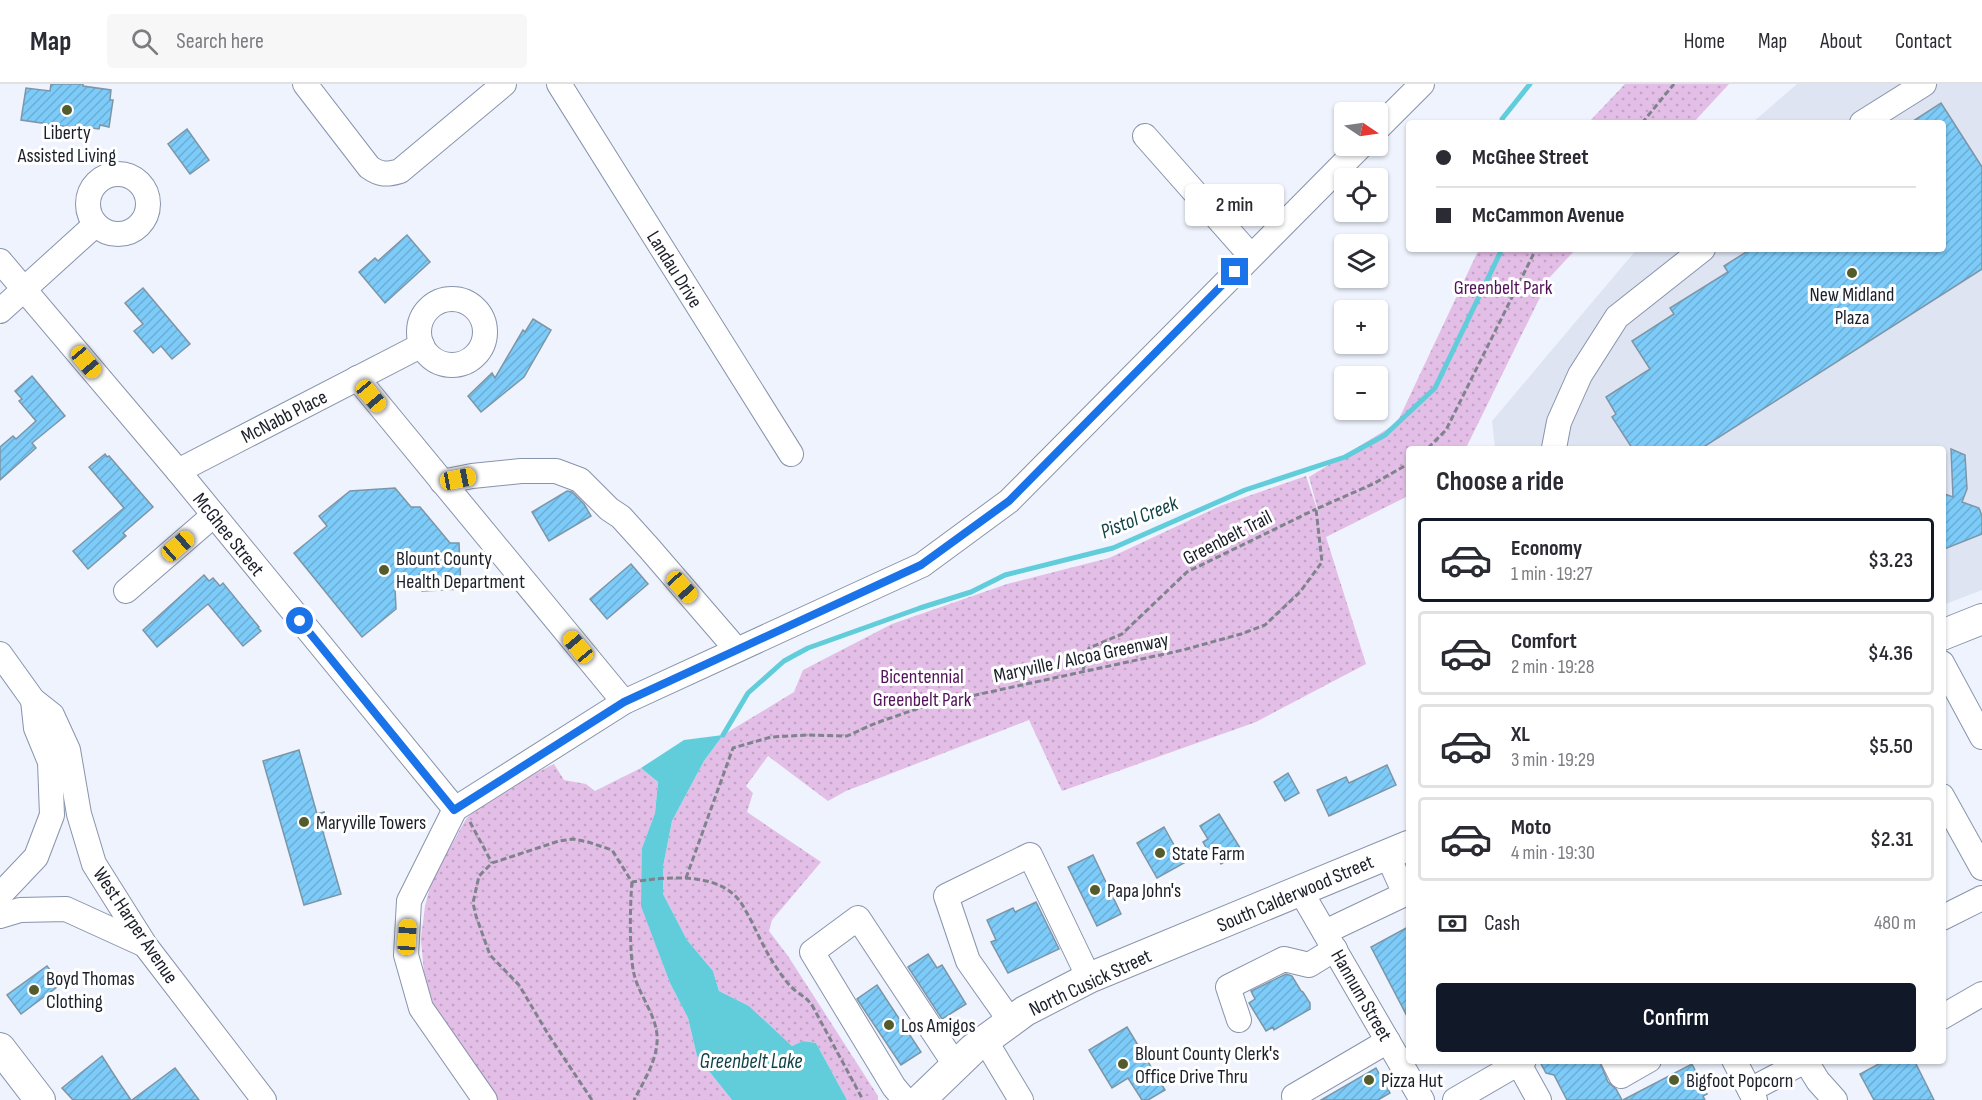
<!DOCTYPE html>
<meta charset="utf-8">
<style>
body{margin:0;font-family:"Sofia Sans Condensed",sans-serif;background:#f7f7f7;color:#2b2b33;height:100vh;display:flex;flex-direction:column;font-size:22px;white-space:nowrap}
*{box-sizing:border-box;margin:0}
p{font-size:20px;color:#7c7c81}
.icon{flex:none;width:33px;height:33px;fill:none;stroke:currentColor;stroke-width:2;stroke-linecap:round;stroke-linejoin:round}
.map{position:relative;flex:1;overflow:hidden}
.sheet{position:absolute;left:1406px;top:362px;width:540px;height:618px;display:flex;flex-direction:column;background:#fff;border-radius:6px;box-shadow:0 2px 4px #0004}
.sheet>*{flex:none}
.hud{position:absolute;left:1406px;top:36px;width:540px;height:132px;border-radius:6px;box-shadow:0 2px 4px #0004;display:grid;align-content:center;height:132px;padding:0 30px;background:#fff}
.needle{width:39px;rotate:103deg}
.fabs{position:absolute;left:1334px;top:18px;display:grid;gap:12px}
.fabs a{display:grid;place-items:center;width:54px;height:54px;border-radius:6px;background:#fff;box-shadow:0 2px 4px #0004;font-size:30px}
.end{position:absolute;width:27px;height:27px;margin:-14px;border:8px solid #1a73e8;background:#fff;box-shadow:0 0 0 3px #fff}
.from{border-radius:50%}
.bubble{position:absolute;height:42px;border-radius:6px;background:#fff;box-shadow:0 2px 4px #0004;font-size:20px;font-weight:600;line-height:42px;text-align:center}
.car{position:absolute;width:18px;height:36px;margin:-18px -9px;border-radius:8px;box-shadow:0 0 4px 2px #0007;background:linear-gradient(#f5c518 24%,#345 0 40%,#f5c518 0 76%,#345 0 86%,#f5c518 0)}
.hud b{display:flex;align-items:center;gap:21px;height:57px;font-size:22px}
.hud b+b{border-top:2px solid #e1e1e2}
.hud i{width:15px;height:15px;background:#2b2b33}
ul{padding:0;list-style:none}
li{display:flex;align-items:center;gap:18px;height:84px;margin:0 12px 9px;padding:0 18px;border:3px solid #e1e1e2;border-radius:6px}
li div{flex:1}
li b{display:block;font-size:22px}
li em{font-style:normal;font-weight:600}
li.current{border-color:#111827}
li>.icon{width:54px;height:54px;stroke-width:1.5}
h2{padding:0 30px;font-size:27px;line-height:72px}
.pay{display:flex;align-items:center;gap:15px;height:66px;padding:0 30px;font-size:22px}
.pay p{margin-inline-start:auto}
.button{display:flex;gap:12px;margin-top:auto;padding:12px 30px}
.button a{flex:1;height:69px;border-radius:6px;background:#111827;color:#fff;font-size:24px;font-weight:600;line-height:69px;text-align:center}
header{display:flex;align-items:center;gap:36px;box-sizing:border-box;height:84px;padding:0 30px;background:#fff;border-bottom:2px solid #e1e1e2}
header strong{font-size:28px}
nav{display:flex;gap:33px;margin-inline-start:auto;font-size:21px}
.search{width:420px;height:54px;background:#f7f7f7;display:flex;align-items:center;gap:15px;box-sizing:border-box;padding:0 21px;border-radius:6px;color:#7c7c81;font-size:22px}
.map>svg:first-child{display:block}
</style>
<header>
<strong>Map</strong>
<div class="search"><svg class="icon" aria-label="search" viewBox="0 0 24 24"><circle cx="10" cy="10" r="6"/><path d="M15 15l6 6"/></svg>Search here</div>
<nav><a>Home</a><a>Map</a><a>About</a><a>Contact</a></nav>
</header>
<div class="map">
<svg width="1982" height="1016" viewBox="0 0 1982 1016">
<defs>
<pattern id="park-dots" width="8" height="8" patternUnits="userSpaceOnUse" patternTransform="scale(1.5)"><rect width="8" height="8" fill="#e3bee6"/><path d="M2 2h.1M6 6h.1" fill="none" stroke="#c2a3c5" stroke-width="1.8" stroke-linecap="round"/></pattern>
<pattern id="building-hatch" width="6" height="6" patternUnits="userSpaceOnUse" patternTransform="scale(1.5)"><rect width="6" height="6" fill="#7dcbf8"/><path d="M-1 1l2-2M0 6l6-6M5 7l2-2" fill="none" stroke="#6baed5"/></pattern>
</defs>
<rect width="100%" height="100%" fill="#eef3fd"/>
<polygon fill="#dee4f2" points="1797,0 1982,0 1982,506 1943,521 1942,364 1495,364 1492,337 1637,165 1942,165 1942,39 1752,39"/>
<g fill="url(#park-dots)">
<polygon points="1625,0 1729,0 1693,39 1588,39"/>
<polygon points="1479,165 1576,165 1550,193 1466,364 1408,364 1408,412 1326,453 1366,580 1256,638 1062,707 1029,636 846,707 828,717 768,672 746,702 753,709 747,728 821,778 772,836 769,847 788,872 878,1012 878,1016 847,1016 816,959 803,957 792,962 749,922 719,907 713,887 687,856 663,810 663,783 672,737 704,677 723,651 794,608 803,586 892,540 1007,500 1109,474 1220,422 1306,392 1320,434 1309,393 1397,339"/>
<polygon points="554,680 564,696 586,700 595,707 641,684 658,698 655,729 642,764 660,872 670,899 688,934 697,972 732,1016 497,1016 435,926 424,889 421,855 425,822 432,796 466,735 488,713"/>
</g>
<polygon fill="#61cdda" points="723,651 704,677 672,737 663,783 663,810 687,856 713,887 719,907 749,922 792,962 803,957 816,959 847,1016 732,1016 697,972 688,934 670,899 641,822 642,764 655,729 658,698 641,684 684,656"/>
<g fill="none" stroke-linecap="round" stroke-linejoin="round">
<g stroke="#61cdda" stroke-width="5">
<polyline points="1503,39 1502,35 1530,0"/>
<polyline points="723,651 748,609 784,577 808,564 920,524 971,508 1005,491 1113,464 1245,406 1345,373 1385,351 1435,304 1502,165"/>
</g>
</g>
<g fill="url(#building-hatch)" stroke="#7c96a7" stroke-width="1.5">
<polygon points="51,0 83,0 83,2 111,6 110,16 113,16 109,43 100,41 99,45 77,42 76,44 21,36 26,4 50,7"/>
<polygon points="1941,19 1982,83 1982,185 1702,364 1632,364 1612,333 1616,330 1606,313 1650,285 1632,257 1674,230 1670,224 1728,188 1724,182 1751,165 1942,165 1942,39 1910,39"/>
<polygon points="187,45 209,76 190,90 168,60"/>
<polygon points="407,151 430,178 385,219 359,188 375,174 378,177"/>
<polygon points="143,204 190,260 172,275 161,262 153,269 134,247 143,240 125,219"/>
<polygon points="533,235 551,246 524,293 481,328 468,312 492,289 495,294 523,246 525,248"/>
<polygon points="32,292 65,332 32,359 36,364 0,396 0,363 13,352 16,355 36,337 19,317 22,315 15,307"/>
<polygon points="1951,365 1965,371 1967,405 1962,418 1979,424 1982,432 1982,450 1942,466 1942,409 1953,413"/>
<polygon points="105,370 107,373 109,372 153,423 123,449 126,452 88,485 73,467 124,424 89,383"/>
<polygon points="395,404 411,423 420,423 450,459 459,459 461,505 422,507 418,502 395,504 396,525 362,553 294,469 327,442 319,432 350,407"/>
<polygon points="567,407 572,408 584,420 591,432 549,457 532,428"/>
<polygon points="631,480 648,500 607,535 590,515"/>
<polygon points="204,491 209,497 213,494 220,502 223,499 259,543 258,544 261,547 243,562 208,520 157,563 143,546"/>
<polygon points="299,666 317,730 324,728 329,746 323,748 341,810 304,821 263,677"/>
<polygon points="1387,681 1396,701 1329,732 1317,706 1346,693 1349,699"/>
<polygon points="1288,689 1299,709 1285,717 1274,698"/>
<polygon points="1219,730 1242,767 1221,780 1215,769 1211,772 1203,758 1208,755 1200,742"/>
<polygon points="1164,743 1184,779 1157,794 1137,759"/>
<polygon points="1093,771 1121,830 1097,842 1068,783"/>
<polygon points="1036,818 1059,865 1008,889 991,858 996,856 987,836 1013,824 1015,828"/>
<polygon points="1408,843 1408,934 1371,863"/>
<polygon points="928,870 937,884 942,881 966,920 942,935 908,883"/>
<polygon points="47,882 61,900 21,930 7,911"/>
<polygon points="1286,890 1292,892 1301,907 1303,908 1310,919 1310,925 1274,946 1273,943 1266,947 1249,919 1255,915 1251,907"/>
<polygon points="877,901 921,968 901,981 857,915"/>
<polygon points="1127,943 1165,1006 1148,1016 1142,1016 1128,994 1112,1004 1089,966"/>
<polygon points="102,972 120,1000 131,1016 73,1016 62,1004"/>
<polygon points="1539,976 1599,976 1608,998 1616,1005 1622,1016 1567,1016 1554,991 1546,989"/>
<polygon points="1886,976 1914,976 1934,1016 1874,1016 1860,990"/>
<polygon points="1692,980 1707,1010 1703,1012 1705,1016 1623,1016"/>
<polygon points="175,984 199,1016 132,1016"/>
<polygon points="1376,984 1390,1009 1378,1016 1321,1016"/>
</g>
<g fill="none" stroke-linecap="round" stroke-linejoin="round">
<defs>
<g id="minor">
<path d="M 305,0 L 369,83 C 380,91 387,91 400,87 L 504,0"/>
<polyline points="559,0 791,370"/>
<polyline points="1862,39 1924,0"/>
<polyline points="1377,45 1422,0"/>
<polyline points="1145,52 1251,172"/>
<circle cx="118" cy="120" r="30"/>
<polyline points="0,177 178,387 455,725"/>
<circle cx="452" cy="248" r="33"/>
<polyline points="0,227 95,141"/>
<polyline points="357,294 624,618"/>
<polyline points="1554,364 1559,338 1580,291 1617,233 1703,165"/>
<polyline points="178,387 422,261"/>
<polyline points="442,398 472,392 521,387 556,387 580,396 609,425 621,433 649,464 737,566"/>
<polyline points="126,507 214,431"/>
<polyline points="0,570 33,616 52,631 68,666 79,730 94,780 145,861 264,1016"/>
<polyline points="1942,579 1982,653"/>
<polyline points="1942,712 1982,784"/>
<polyline points="1300,806 1422,1016"/>
<polyline points="0,811 36,773 52,731 50,678 36,644 33,616"/>
<polyline points="0,832 20,826 66,825 145,861"/>
<polyline points="1942,834 1982,814"/>
<polyline points="1325,848 1405,810 1387,770"/>
<polyline points="1942,933 1982,910"/>
<polyline points="1239,936 1228,903 1284,875 1309,881 1335,865"/>
<polyline points="1011,938 968,877 946,812 1030,771 1089,894"/>
<polyline points="985,956 1021,1016"/>
<polyline points="1613,976 1621,992 1649,976"/>
<polyline points="1734,976 1755,1016"/>
<polyline points="1805,976 1818,997 1835,1016"/>
<polyline points="1519,980 1539,1016"/>
<polyline points="1750,1006 1807,976"/>
<polyline points="485,1016 421,924 406,871 409,817 455,725 624,618 922,481 1009,417 1361,62"/>
<polyline points="905,1016 894,1003 812,868 858,834 956,982"/>
<polyline points="1297,1016 1294,1012 1388,957"/>
<polyline points="1455,1016 1524,976"/>
</g>
<g id="major">
<polyline points="1942,551 1982,535"/>
<polyline points="0,964 40,1016"/>
<polyline points="920,1016 973,965 1025,927 1089,894 1408,762"/>
</g>
</defs>
<use href="#minor" stroke="#8893ac" stroke-width="26"/>
<use href="#major" stroke="#8893ac" stroke-width="32"/>
<g stroke="#7e838d" stroke-width="3" stroke-dasharray="6 3" stroke-linecap="butt">
<polyline points="1642,39 1674,0"/>
<polyline points="1428,364 1446,346 1536,165"/>
<polyline points="1083,586 1089,564 1122,550 1187,488 1316,425"/>
<polyline points="470,738 492,779"/>
<polyline points="686,794 733,664 771,653 807,651 847,652 876,639 925,622 1183,566 1241,550 1265,541 1300,508 1322,478 1316,425 1373,400 1408,380"/>
<path d="M 632,798 C 630,820 629,869 634,890 C 639,911 655,929 657,951 C 659,973 644,997 634,1016"/>
<path d="M 592,1016 L 548,950 L 519,901 L 490,871 L 476,832 L 473,819 L 479,792 L 492,779 L 559,757 L 573,755 L 588,758 L 612,766 L 632,798 C 666,793 722,786 743,822 C 755,842 763,864 776,883 C 782,892 789,902 797,908 C 805,914 807,914 813,923 L 863,1016"/>
</g>
<use href="#minor" stroke="#fff" stroke-width="24"/>
<use href="#major" stroke="#fff" stroke-width="30"/>
</g>
<g fill="none" stroke-linecap="round" stroke-linejoin="round">
<polyline stroke="#1a73e8" stroke-width="8" points="300,537 454,726 624,618 921,481 1009,417 1235,188"/>
</g>
<g fill="#545c2b" stroke="#fff" stroke-width="2">
<circle cx="67" cy="26" r="6"/>
<circle cx="1852" cy="189" r="6"/>
<circle cx="384" cy="486" r="6"/>
<circle cx="304" cy="738" r="6"/>
<circle cx="1160" cy="769" r="6"/>
<circle cx="1095" cy="806" r="6"/>
<circle cx="34" cy="906" r="6"/>
<circle cx="889" cy="941" r="6"/>
<circle cx="1123" cy="980" r="6"/>
<circle cx="1369" cy="996" r="6"/>
<circle cx="1674" cy="996" r="6"/>
</g>
<g text-anchor="middle" stroke-width="6" stroke-linejoin="round" paint-order="stroke">
<g font-size="20" fill="#1a1e28" stroke="#fff" text-anchor="start">
<text x="67" y="55" text-anchor="middle">Liberty<tspan x="67" dy="23">Assisted Living</tspan></text>
<text x="1852" y="217" text-anchor="middle">New Midland<tspan x="1852" dy="23">Plaza</tspan></text>
<text x="396" y="481">Blount County<tspan x="396" dy="23">Health Department</tspan></text>
<text x="316" y="745">Maryville Towers</text>
<text x="1172" y="776">State Farm</text>
<text x="1107" y="813">Papa John's</text>
<text x="46" y="901">Boyd Thomas<tspan x="46" dy="23">Clothing</tspan></text>
<text x="901" y="948">Los Amigos</text>
<text x="1135" y="976">Blount County Clerk's<tspan x="1135" dy="23">Office Drive Thru</tspan></text>
<text x="1381" y="1003">Pizza Hut</text>
<text x="1686" y="1003">Bigfoot Popcorn</text>
</g>
<g font-size="20" fill="#1a1e28" stroke="#fff">
<text transform="translate(675 185) rotate(58)" y="7">Landau Drive</text>
<text transform="translate(284 332) rotate(-27)" y="7">McNabb Place</text>
<text transform="translate(229 450) rotate(51)" y="7">McGhee Street</text>
<text transform="translate(1227 453) rotate(-27)" y="7">Greenbelt Trail</text>
<text transform="translate(1081 573) rotate(-12)" y="7">Maryville / Alcoa Greenway</text>
<text transform="translate(1295 809) rotate(-23)" y="7">South Calderwood Street</text>
<text transform="translate(136 841) rotate(56)" y="7">West Harper Avenue</text>
<text transform="translate(1090 898) rotate(-25)" y="7">North Cusick Street</text>
<text transform="translate(1362 911) rotate(60)" y="7">Hannum Street</text>
</g>
<g font-size="20" fill="#521259" stroke="#fff">
<text x="1503" y="210">Greenbelt Park</text>
<text x="922" y="599">Bicentennial<tspan x="922" dy="23">Greenbelt Park</tspan></text>
</g>
<g font-size="21" font-style="italic" fill="#114349" stroke="#fff">
<text transform="translate(1139 433) rotate(-22)" y="7">Pistol Creek</text>
<text x="751" y="984">Greenbelt Lake</text>
</g>
</g>
</svg>
<div class="fabs">
<a><svg class="needle" viewBox="-14 -14 28 28"><path d="M0-13l5 13h-10z" fill="#e53935"/><path d="M0 13l5-13h-10z" fill="#7c7c81"/></svg></a>
<a><svg class="icon" aria-label="locate" viewBox="0 0 24 24"><circle cx="12" cy="12" r="6"/><path d="M12 2v4M12 18v4M2 12h4M18 12h4"/></svg></a>
<a><svg class="icon" aria-label="layers" viewBox="0 0 24 24"><path d="M12 4l9 5-9 5-9-5zM3 14l9 5 9-5"/></svg></a>
<a>+</a>
<a>−</a>
</div>
<i class="end from" style="left:300px;top:537px"></i>
<i class="end" style="left:1235px;top:188px"></i>
<div class="bubble" style="left:1185px;top:100px;width:99px">2 min</div>
<i class="car" style="left:86px;top:278px;rotate:140deg"></i>
<i class="car" style="left:371px;top:312px;rotate:140deg"></i>
<i class="car" style="left:458px;top:395px;rotate:79deg"></i>
<i class="car" style="left:178px;top:462px;rotate:49deg"></i>
<i class="car" style="left:682px;top:503px;rotate:138deg"></i>
<i class="car" style="left:578px;top:563px;rotate:320deg"></i>
<i class="car" style="left:407px;top:853px;rotate:4deg"></i>
<div class="hud">
<b><i class="from"></i>McGhee Street</b>
<b><i></i>McCammon Avenue</b>
</div>
<section class="sheet">
<h2>Choose a ride</h2>
<ul>
<li class="current"><svg class="icon" aria-label="car" viewBox="0 0 24 24"><path d="M5 17H2v-5l4-1 3-4h7l3 4 3 1v5h-3M9 17h6M6 11h13"/><circle cx="7" cy="17" r="2"/><circle cx="17" cy="17" r="2"/></svg><div><b>Economy</b><p>1 min · 19:27</p></div><em>$3.23</em></li>
<li><svg class="icon" aria-label="car" viewBox="0 0 24 24"><path d="M5 17H2v-5l4-1 3-4h7l3 4 3 1v5h-3M9 17h6M6 11h13"/><circle cx="7" cy="17" r="2"/><circle cx="17" cy="17" r="2"/></svg><div><b>Comfort</b><p>2 min · 19:28</p></div><em>$4.36</em></li>
<li><svg class="icon" aria-label="car" viewBox="0 0 24 24"><path d="M5 17H2v-5l4-1 3-4h7l3 4 3 1v5h-3M9 17h6M6 11h13"/><circle cx="7" cy="17" r="2"/><circle cx="17" cy="17" r="2"/></svg><div><b>XL</b><p>3 min · 19:29</p></div><em>$5.50</em></li>
<li><svg class="icon" aria-label="car" viewBox="0 0 24 24"><path d="M5 17H2v-5l4-1 3-4h7l3 4 3 1v5h-3M9 17h6M6 11h13"/><circle cx="7" cy="17" r="2"/><circle cx="17" cy="17" r="2"/></svg><div><b>Moto</b><p>4 min · 19:30</p></div><em>$2.31</em></li>
</ul>
<div class="pay"><svg class="icon" aria-label="cash" viewBox="0 0 24 24"><path d="M3 7h18v10H3z"/><circle cx="12" cy="12" r="2"/></svg>Cash<p>480 m</p></div>
<div class="button"><a>Confirm</a></div>
</section>
</div>
